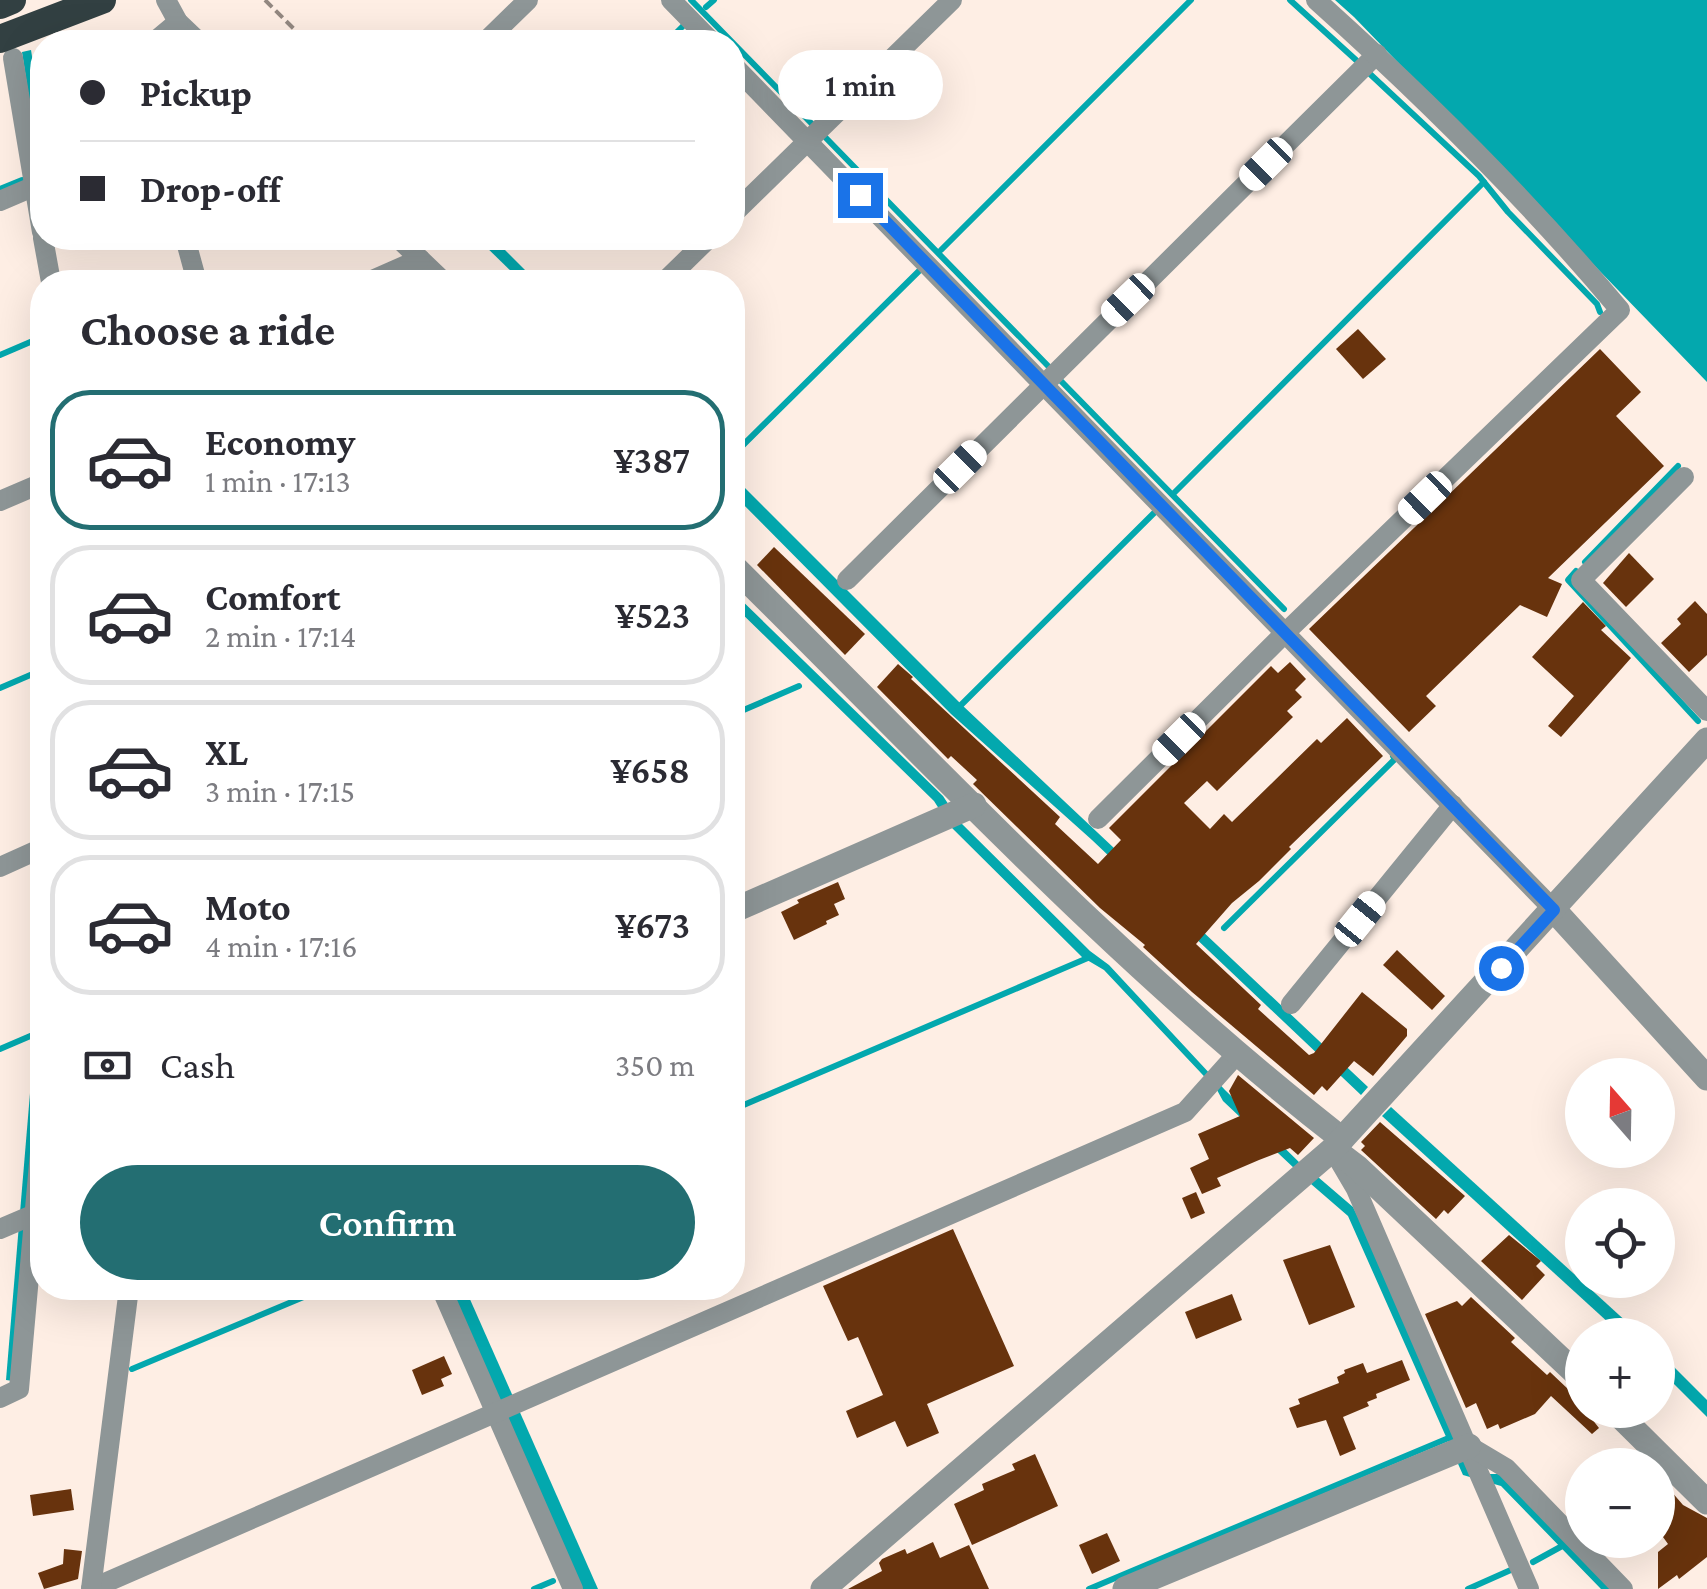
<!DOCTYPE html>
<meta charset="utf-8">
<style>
body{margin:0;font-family:"Crimson Pro",serif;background:#f2f2f3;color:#2b2b33;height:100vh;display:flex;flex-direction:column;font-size:38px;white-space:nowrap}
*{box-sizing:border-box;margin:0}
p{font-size:32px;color:#7c7c81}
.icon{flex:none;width:55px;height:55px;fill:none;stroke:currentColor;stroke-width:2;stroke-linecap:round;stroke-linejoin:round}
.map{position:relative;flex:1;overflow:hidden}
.sheet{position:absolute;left:30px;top:270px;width:715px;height:1030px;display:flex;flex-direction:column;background:#fff;border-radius:40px;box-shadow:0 10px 40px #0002}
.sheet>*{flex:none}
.hud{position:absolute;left:30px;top:30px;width:715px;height:220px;border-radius:40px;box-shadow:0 10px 40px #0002;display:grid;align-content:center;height:220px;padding:0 50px;background:#fff}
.needle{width:65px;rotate:340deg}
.tools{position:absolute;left:1565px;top:1058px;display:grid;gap:20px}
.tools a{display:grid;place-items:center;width:110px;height:110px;border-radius:50%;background:#fff;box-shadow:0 10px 40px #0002;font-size:50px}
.end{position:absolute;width:45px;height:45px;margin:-22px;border:12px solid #1a73e8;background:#fff;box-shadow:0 0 0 5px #fff}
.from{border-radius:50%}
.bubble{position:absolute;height:70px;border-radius:35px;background:#fff;box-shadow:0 10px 40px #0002;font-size:32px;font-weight:600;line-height:70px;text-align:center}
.car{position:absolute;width:30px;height:60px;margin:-30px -15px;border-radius:12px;box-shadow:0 0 8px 2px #0007;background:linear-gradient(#fff 24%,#345 0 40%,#fff 0 76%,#345 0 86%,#fff 0)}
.hud b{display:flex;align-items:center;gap:35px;height:95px;font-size:38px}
.hud b+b{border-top:2px solid #e1e1e2}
.hud i{width:25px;height:25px;background:#2b2b33}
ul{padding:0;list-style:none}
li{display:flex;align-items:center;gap:30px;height:140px;margin:0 20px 15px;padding:0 30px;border:5px solid #e1e1e2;border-radius:40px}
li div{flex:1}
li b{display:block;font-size:38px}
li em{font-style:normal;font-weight:600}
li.current{border-color:#236e72}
li>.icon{width:90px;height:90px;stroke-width:1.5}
h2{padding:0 50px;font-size:45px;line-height:120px}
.pay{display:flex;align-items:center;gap:25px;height:110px;padding:0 50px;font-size:38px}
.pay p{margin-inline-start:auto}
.action{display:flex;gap:20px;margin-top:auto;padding:20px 50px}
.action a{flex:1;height:115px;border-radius:60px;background:#236e72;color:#fff;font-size:40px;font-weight:600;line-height:115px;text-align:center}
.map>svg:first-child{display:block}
</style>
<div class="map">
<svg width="1707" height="1589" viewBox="0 0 1707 1589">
<rect width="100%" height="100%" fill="#feeee4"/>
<g fill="#03a8ae">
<polygon points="1335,0 1707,0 1707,382 1354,17"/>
<polygon points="31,50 42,119 42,184 22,52"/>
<polygon points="477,238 493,238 537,282 522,282"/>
<polygon points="732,475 962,705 1368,1087 1361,1095 1092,840 951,714 733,494"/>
<polygon points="732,591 943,796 960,822 1090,951 1109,965 1225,1090 1302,1165 1295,1169 1223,1101 1217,1090 1104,970 1082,957 950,826 934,801 733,605"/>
<polygon points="42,950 42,1056 13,1381 6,1380"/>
<polygon points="1391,1107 1641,1335 1622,1335 1382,1116"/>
<polygon points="1318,1177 1353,1207 1489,1474 1499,1474 1614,1589 1601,1589 1501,1486 1463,1475 1348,1216 1311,1184"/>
<polygon points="451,1288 465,1288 598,1589 582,1589"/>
<polygon points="1658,1351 1707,1400 1707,1417 1658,1368"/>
</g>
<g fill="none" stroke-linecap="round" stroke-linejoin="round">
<g stroke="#03a8ae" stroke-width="6">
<polyline points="691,0 813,125"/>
<polyline points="1290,0 1356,60"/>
<polyline points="706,7 714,0"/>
<polyline points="667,42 683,26"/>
<polyline points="1370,74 1479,176 1508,212 1597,304 1600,312"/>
<polyline points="826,138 1051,369"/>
<polyline points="0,189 22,180"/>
<polyline points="941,250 1191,0"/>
<polyline points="0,355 42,337"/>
<polyline points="1060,380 1284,609"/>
<polyline points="732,456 920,270"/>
<polyline points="1174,493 1484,182"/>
<polyline points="1585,562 1678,466"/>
<polyline points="1576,571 1568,580 1698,721"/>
<polyline points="0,688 42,670"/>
<polyline points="958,708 1156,511"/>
<polyline points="732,715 799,686"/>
<polyline points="1224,928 1395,759 1393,756"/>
<polyline points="0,1049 35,1034"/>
<polyline points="732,1110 1090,957"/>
<polyline points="132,1369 325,1288"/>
<polyline points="1533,1562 1564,1545"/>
<polyline points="534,1589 553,1581"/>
<polyline points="1089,1589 1451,1437"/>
<polyline points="1468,1589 1513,1569"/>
</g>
</g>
<g fill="#68330d">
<polygon points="1358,329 1386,359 1363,379 1336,349"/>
<polygon points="1600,349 1641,392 1616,416 1664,466 1548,578 1562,584 1547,617 1520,605 1426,696 1436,706 1409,732 1309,629"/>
<polygon points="774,547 865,634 845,655 757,565"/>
<polygon points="1629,553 1654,579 1626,607 1603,583"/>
<polygon points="1695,601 1707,614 1707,655 1689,672 1661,643 1681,624 1677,619"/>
<polygon points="1583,602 1606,626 1601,630 1631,658 1561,737 1548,726 1574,696 1532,657"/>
<polygon points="1290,662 1306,679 1295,690 1302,697 1287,711 1293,717 1217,791 1207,781 1184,803 1210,829 1224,814 1232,822 1317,739 1321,743 1347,718 1383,756 1289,847 1291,849 1259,881 1232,903 1196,944 1261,1005 1258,1009 1309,1055 1314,1053 1362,992 1407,1029 1407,1036 1373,1076 1354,1061 1327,1091 1322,1086 1314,1095 1192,992 1143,947 1145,945 1100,908 973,784 977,780 951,756 948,759 877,687 898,664 913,677 911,679 1060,817 1055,824 1098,864 1121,840 1109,828 1271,666 1278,673"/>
<polygon points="838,882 845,899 834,904 839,915 826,921 827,924 794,940 781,912 799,903 797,900"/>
<polygon points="1397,950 1445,996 1432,1010 1383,965"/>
<polygon points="1238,1075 1314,1138 1298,1155 1290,1148 1259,1160 1217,1178 1221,1186 1202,1194 1190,1168 1209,1159 1198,1134 1240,1116 1229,1091"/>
<polygon points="1380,1122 1465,1196 1448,1214 1444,1210 1436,1219 1361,1150 1365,1146 1361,1142"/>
<polygon points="1196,1192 1205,1213 1191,1219 1182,1198"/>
<polygon points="953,1229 1014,1366 927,1404 939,1433 907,1447 895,1421 857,1438 846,1411 883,1395 858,1337 848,1341 823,1286"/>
<polygon points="1509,1235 1541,1261 1536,1266 1545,1275 1522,1300 1481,1261"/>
<polygon points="1330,1245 1355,1307 1309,1325 1283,1260"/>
<polygon points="1232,1294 1242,1320 1196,1339 1185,1312"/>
<polygon points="1471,1297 1515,1338 1511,1342 1547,1375 1550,1372 1569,1390 1599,1428 1592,1434 1551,1396 1535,1414 1500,1429 1498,1424 1487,1429 1476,1403 1466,1408 1425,1314 1457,1301 1462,1306"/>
<polygon points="444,1356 452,1374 441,1379 444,1386 422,1395 412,1370"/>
<polygon points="1402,1360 1410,1380 1376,1394 1377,1398 1367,1402 1369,1406 1343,1417 1356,1449 1340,1456 1326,1420 1297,1428 1289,1408 1300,1404 1298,1399 1339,1383 1337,1377 1345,1373 1344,1370 1363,1363 1367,1373"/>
<polygon points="1035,1454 1058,1506 972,1545 954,1504 984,1490 982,1484 1015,1470 1012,1464"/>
<polygon points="1658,1476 1683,1505 1707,1518 1707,1557 1679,1579 1677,1575 1658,1589 1658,1552 1668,1544 1658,1530"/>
<polygon points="71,1489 74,1510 33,1516 30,1495"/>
<polygon points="1107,1533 1120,1561 1092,1574 1079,1545"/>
<polygon points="933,1542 940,1558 969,1545 989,1589 848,1589 882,1571 879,1563 882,1559 905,1549 907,1554"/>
<polygon points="64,1549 82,1551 78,1579 44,1589 38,1573 63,1564"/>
</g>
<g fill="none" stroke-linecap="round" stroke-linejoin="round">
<polyline stroke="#938881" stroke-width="4" stroke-dasharray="10 5" stroke-linecap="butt" points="265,0 307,42"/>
<g stroke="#8e9697" stroke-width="20">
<polyline points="166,0 178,22 199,42"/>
<polyline points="671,0 712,42"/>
<polyline points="154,42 178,22"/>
<polyline points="485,42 528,0"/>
<polyline points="13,58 42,232"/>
<polyline points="732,64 1554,910"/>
<polyline points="0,201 42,183"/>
<polyline points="732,215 952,0"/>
<polyline points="43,238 51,282"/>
<polyline points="185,238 197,282"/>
<polyline points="398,238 444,282"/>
<polyline points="368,282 420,259"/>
<polyline points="664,282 709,238"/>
<polyline points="1684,477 1581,580 1707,711"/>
<polyline points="0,501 42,483"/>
<polyline points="847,580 1377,54"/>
<path d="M 1098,819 L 1286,632 L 1620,310 C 1528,200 1423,96 1316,0"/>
<polyline points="0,867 42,848"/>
<polyline points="1291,1004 1453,805"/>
<polyline points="1336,1155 1356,1189 1529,1589"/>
<polyline points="0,1229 42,1211"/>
<polyline points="441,1288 573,1589"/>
<polyline points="0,1398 19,1389 42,1130"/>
<polyline points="1469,1446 1506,1468 1623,1589"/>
<polyline points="91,1589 1185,1112 1237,1054"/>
<polyline points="91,1589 129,1288"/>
</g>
<g stroke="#8e9697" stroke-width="25">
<path d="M 732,565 C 930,761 1121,967 1342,1139"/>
<polyline points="1554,910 1707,1078"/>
<polyline points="732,911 974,805"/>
<polyline points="1333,1149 1358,1168 1582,1379"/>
<polyline points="1614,1410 1707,1502"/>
<polyline points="823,1589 1333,1149 1707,740"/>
<polyline points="1125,1589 1469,1446"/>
</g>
<g stroke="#324042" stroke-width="28">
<polyline points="0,5 12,0"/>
<polyline points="0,39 102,0"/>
</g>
</g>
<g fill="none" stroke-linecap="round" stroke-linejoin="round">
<polyline stroke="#1a73e8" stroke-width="12" points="860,195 1554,910 1501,968"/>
</g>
</svg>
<div class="tools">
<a><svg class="needle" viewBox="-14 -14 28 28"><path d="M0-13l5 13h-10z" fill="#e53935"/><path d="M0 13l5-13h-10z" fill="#7c7c81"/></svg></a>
<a><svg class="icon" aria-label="locate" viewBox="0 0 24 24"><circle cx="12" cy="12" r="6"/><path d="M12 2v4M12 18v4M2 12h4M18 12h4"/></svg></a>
<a>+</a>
<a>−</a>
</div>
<i class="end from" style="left:1501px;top:968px"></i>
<i class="end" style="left:860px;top:195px"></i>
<div class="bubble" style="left:778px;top:50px;width:165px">1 min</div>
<i class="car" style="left:1266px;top:164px;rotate:225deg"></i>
<i class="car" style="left:1128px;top:300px;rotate:226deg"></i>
<i class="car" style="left:960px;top:467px;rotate:45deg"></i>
<i class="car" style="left:1425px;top:498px;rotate:226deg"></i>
<i class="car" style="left:1179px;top:739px;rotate:225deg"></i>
<i class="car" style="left:1360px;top:919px;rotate:39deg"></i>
<div class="hud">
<b><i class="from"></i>Pickup</b>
<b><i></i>Drop-off</b>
</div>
<section class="sheet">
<h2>Choose a ride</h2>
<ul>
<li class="current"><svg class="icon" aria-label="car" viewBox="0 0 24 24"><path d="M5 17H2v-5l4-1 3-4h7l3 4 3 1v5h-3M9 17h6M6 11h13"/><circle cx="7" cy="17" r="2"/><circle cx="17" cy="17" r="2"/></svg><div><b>Economy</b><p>1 min · 17:13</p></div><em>¥387</em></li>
<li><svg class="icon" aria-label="car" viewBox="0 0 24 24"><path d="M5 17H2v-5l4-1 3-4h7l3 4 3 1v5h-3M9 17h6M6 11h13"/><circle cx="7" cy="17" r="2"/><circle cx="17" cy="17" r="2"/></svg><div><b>Comfort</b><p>2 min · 17:14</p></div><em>¥523</em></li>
<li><svg class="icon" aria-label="car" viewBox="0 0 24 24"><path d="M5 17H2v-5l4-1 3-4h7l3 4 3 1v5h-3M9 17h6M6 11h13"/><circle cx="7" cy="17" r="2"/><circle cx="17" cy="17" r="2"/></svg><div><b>XL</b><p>3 min · 17:15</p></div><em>¥658</em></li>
<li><svg class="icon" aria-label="car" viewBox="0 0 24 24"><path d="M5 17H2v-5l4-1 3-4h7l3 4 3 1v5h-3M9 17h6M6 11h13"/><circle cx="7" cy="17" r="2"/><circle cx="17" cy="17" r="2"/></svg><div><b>Moto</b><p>4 min · 17:16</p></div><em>¥673</em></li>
</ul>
<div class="pay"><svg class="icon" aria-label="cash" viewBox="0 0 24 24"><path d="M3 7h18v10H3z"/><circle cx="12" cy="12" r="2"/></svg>Cash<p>350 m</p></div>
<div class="action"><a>Confirm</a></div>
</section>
</div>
